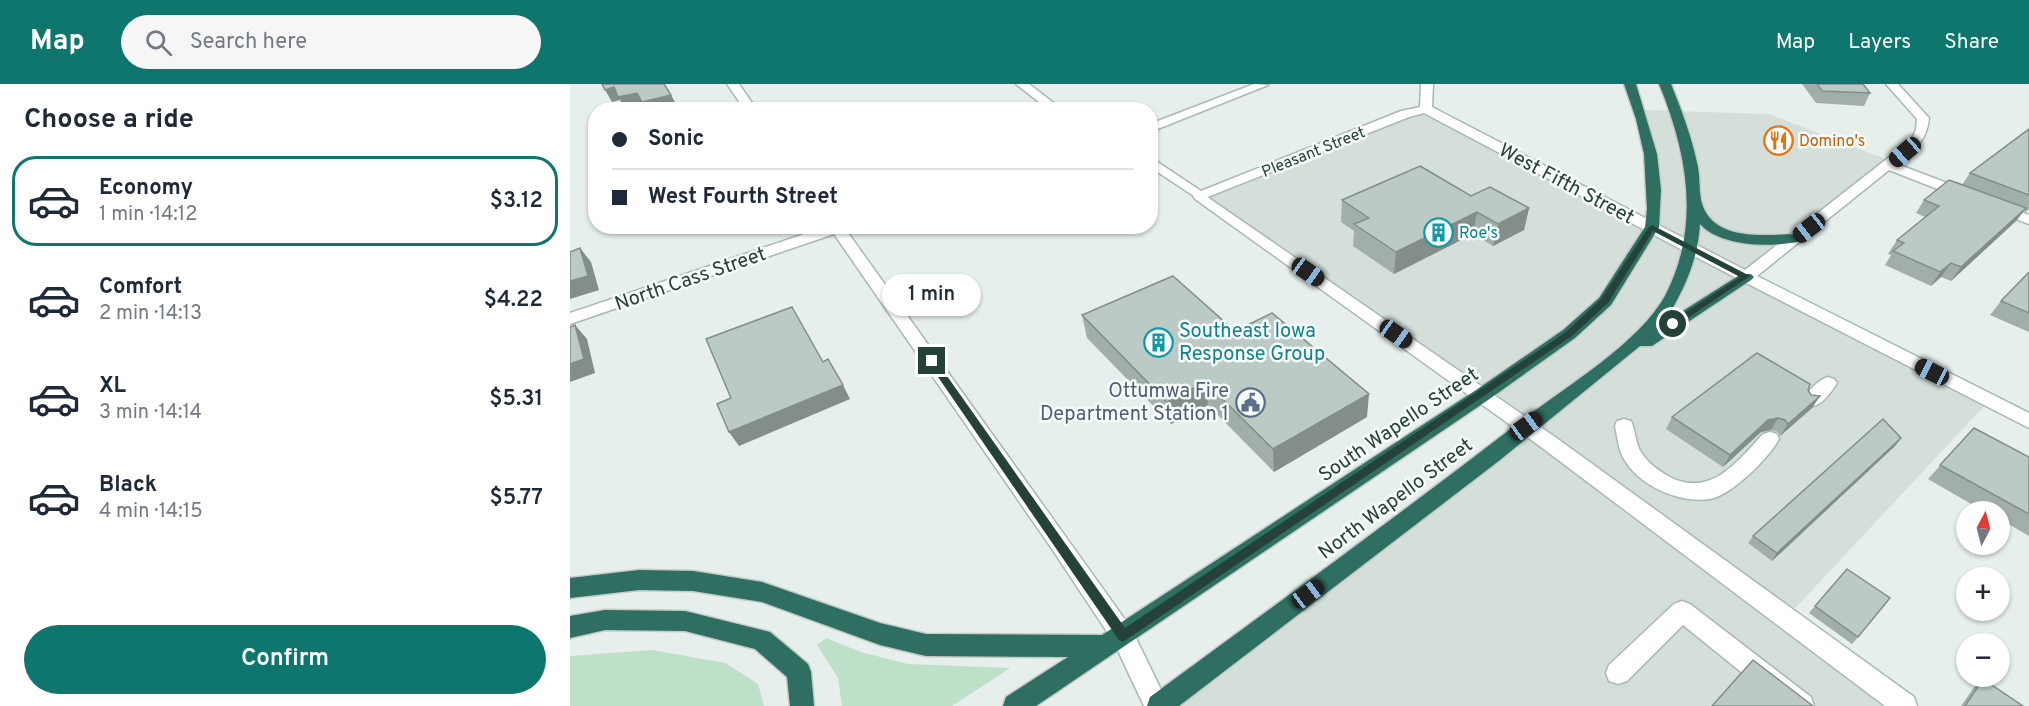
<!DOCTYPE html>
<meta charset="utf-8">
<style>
body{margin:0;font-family:Overpass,sans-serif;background:#f6f6f7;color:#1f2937;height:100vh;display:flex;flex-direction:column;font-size:22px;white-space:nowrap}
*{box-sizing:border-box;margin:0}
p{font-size:20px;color:#747a83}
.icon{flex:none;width:33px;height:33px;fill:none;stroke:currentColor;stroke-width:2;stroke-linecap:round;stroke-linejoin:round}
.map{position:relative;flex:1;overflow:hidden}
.sheet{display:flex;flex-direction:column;background:#fff;width:570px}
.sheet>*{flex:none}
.hud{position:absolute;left:18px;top:18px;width:570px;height:132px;border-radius:24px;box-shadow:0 2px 4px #0004;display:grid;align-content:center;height:132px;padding:0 24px;background:#fff}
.needle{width:39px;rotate:7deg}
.tools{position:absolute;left:1386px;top:417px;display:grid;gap:12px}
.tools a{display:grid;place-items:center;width:54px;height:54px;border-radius:50%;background:#fff;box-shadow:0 2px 4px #0004;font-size:30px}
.end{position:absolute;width:27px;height:27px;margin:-14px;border:8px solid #24423a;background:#fff;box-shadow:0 0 0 3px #fff}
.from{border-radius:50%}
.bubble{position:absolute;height:42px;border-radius:21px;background:#fff;box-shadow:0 2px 4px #0004;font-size:20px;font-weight:600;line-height:42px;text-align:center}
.car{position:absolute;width:18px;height:36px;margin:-18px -9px;border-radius:8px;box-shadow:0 0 4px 2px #0007;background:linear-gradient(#222 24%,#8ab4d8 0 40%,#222 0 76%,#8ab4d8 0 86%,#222 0)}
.hud b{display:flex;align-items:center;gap:21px;height:57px;font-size:22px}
.hud b+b{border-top:2px solid #e0e1e3}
.hud i{width:15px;height:15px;background:#1f2937}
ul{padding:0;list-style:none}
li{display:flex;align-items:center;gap:18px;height:90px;margin:0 12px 9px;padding:0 12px;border:3px solid transparent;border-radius:24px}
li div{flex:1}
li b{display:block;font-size:22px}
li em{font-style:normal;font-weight:600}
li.current{border-color:#0f766e}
li>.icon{width:54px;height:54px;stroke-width:1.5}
h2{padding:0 24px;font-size:27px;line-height:72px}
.cta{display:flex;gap:12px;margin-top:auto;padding:12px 24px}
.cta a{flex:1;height:69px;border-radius:36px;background:#0f766e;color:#fff;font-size:24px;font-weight:600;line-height:69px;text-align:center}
header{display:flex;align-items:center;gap:36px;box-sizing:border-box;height:84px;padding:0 30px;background:#0f766e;color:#fff}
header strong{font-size:28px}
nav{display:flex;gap:33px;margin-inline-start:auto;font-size:21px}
.search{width:420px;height:54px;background:#f6f6f7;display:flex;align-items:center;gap:15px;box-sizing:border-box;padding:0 21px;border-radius:33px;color:#747a83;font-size:22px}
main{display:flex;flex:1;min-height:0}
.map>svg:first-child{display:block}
</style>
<header>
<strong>Map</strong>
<div class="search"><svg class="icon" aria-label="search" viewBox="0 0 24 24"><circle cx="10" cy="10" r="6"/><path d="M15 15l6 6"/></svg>Search here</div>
<nav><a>Map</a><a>Layers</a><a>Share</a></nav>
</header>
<main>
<section class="sheet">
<h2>Choose a ride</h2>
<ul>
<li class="current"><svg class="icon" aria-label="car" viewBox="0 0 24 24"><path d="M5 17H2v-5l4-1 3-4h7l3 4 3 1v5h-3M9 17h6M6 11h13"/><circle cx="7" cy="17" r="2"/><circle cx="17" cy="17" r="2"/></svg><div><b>Economy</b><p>1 min · 14:12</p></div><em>$3.12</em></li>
<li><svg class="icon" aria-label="car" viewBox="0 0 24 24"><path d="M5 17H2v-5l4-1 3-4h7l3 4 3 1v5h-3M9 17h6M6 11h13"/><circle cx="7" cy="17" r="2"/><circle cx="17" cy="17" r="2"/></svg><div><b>Comfort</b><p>2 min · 14:13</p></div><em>$4.22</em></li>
<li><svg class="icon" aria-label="car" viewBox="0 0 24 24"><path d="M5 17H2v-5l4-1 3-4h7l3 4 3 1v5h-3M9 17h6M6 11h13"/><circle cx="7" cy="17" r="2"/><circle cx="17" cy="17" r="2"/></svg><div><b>XL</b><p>3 min · 14:14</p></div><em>$5.31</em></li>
<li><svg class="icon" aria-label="car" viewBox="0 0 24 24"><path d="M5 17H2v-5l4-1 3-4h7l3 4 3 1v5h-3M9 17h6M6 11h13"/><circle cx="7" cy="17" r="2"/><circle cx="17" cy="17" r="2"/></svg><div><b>Black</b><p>4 min · 14:15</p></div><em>$5.77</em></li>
</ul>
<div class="cta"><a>Confirm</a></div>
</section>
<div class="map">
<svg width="1459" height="622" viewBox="0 0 1459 622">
<rect width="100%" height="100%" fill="#e6efeb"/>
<polygon fill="#d4dfda" points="856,25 1081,143 1084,131 1069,26 1199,30 1323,78 1177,192 1419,317 1216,534 1335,622 589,622 955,342 630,112"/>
<g fill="#bfe0c8">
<polygon points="256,554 291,568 338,580 440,584 382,622 272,622 268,594 247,561"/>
<polygon points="82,566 155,579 188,600 194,622 0,622 0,572"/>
</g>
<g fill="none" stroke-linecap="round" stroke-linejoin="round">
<defs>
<g id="lane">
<polygon points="630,108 985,353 1344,613 1347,622 1315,622 971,363 625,115 623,112 625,109"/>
<path d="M 1258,293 L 1264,295 L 1267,299 C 1260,310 1249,326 1235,322 L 1232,317 C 1237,308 1248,296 1258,293 Z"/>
<path d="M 1054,335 L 1061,337 C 1066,347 1065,359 1071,368 C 1078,379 1086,385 1098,392 C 1140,415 1167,378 1193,350 L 1200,348 L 1207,350 L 1209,355 C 1199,374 1162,411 1140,415 C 1108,420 1064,400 1051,369 C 1048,361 1047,351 1045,342 L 1047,337 Z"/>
<polygon points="1112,517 1120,520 1241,613 1244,622 1213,622 1113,541 1057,597 1048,600 1039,597 1036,589 1039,581 1104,520"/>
</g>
<g id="street">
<polygon points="157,0 169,0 187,26 175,26"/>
<polygon points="446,0 459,0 493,26 479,26"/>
<polygon points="684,0 698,1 580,48 580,40"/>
<path d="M 851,0 L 863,0 L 862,23 L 1175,186 L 1341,56 L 1346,46 L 1347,35 L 1316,0 L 1328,0 L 1359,34 C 1357,57 1344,66 1327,80 L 1398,107 L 1400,110 L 1398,113 L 1388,113 L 1319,86 L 1187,192 L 1459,329 L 1459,344 L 1116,168 L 854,29 L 839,33 L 630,116 L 580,83 L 580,73 L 631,107 L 831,27 L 850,23 Z"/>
<polygon points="1427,119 1459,131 1459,140 1422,126 1420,123 1422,120"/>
<polygon points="258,142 281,142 276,146 561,544 565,552 561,560 553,563 545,560 482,465 264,150 0,240 0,229"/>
</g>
<polygon id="secondary" points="553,541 561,544 599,622 574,622 541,552 545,544"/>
<g id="highway">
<polygon points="1054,0 1066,0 1087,70 1091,106 1089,143 1041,221 1005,254 918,316 466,622 433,622 436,613 498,573 356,572 310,561 192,518 123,507 69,506 0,514 0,494 69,486 123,487 192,498 310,539 356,550 532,551 906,306 993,246 1029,214 1075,143 1077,125 1074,70 1066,35"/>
<path d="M 1089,0 L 1101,0 C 1112,27 1122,54 1128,83 C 1130,94 1129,105 1131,116 C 1141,158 1193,151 1226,150 L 1231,151 L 1233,154 L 1231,157 C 1203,164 1150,163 1130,140 C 1128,177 1113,208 1094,239 L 1171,190 L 1181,190 L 1184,193 L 1181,196 L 1082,262 L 1070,262 L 930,376 L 609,622 L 577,622 L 580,613 C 704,522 829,431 951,337 C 995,303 1070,259 1096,210 C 1131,141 1117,68 1089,0 Z"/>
<polygon points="35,526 115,527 200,548 238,580 241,588 244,622 220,622 217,593 185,565 115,547 35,546 0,554 0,532"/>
</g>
</defs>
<use href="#lane" stroke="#a8b8b2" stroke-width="3"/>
<use href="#street" stroke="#a8b8b2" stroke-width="3"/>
<use href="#secondary" stroke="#a4bbb3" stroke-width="3"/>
<use href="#highway" stroke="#c2cac8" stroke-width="3"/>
<use href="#lane" fill="#fff" fill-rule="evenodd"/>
<use href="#street" fill="#fff" fill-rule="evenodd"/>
<use href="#secondary" fill="#fff" fill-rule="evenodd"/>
<use href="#highway" fill="#2f6f62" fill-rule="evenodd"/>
</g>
<g fill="#a1aea9">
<polygon points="1232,0 1293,0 1300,9 1294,22 1246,19"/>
<polygon points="1459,45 1459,125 1456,128 1454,127 1446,137 1381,197 1371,193 1361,202 1315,181 1321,171 1318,170 1327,156 1355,133 1346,129 1354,116 1392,101 1400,89"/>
<polygon points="901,112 959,124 954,146 923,162 903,150 824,190 783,162 784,147 771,138 772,116"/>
<polygon points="1459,189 1459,248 1420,231 1431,217"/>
<polygon points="512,231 665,247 797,333 704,388 638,321 601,340 517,254"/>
<polygon points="1238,306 1241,311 1250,312 1242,324 1210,352 1208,348 1201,346 1191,348 1153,383 1096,345 1102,333"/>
<polygon points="1404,344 1459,373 1459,452 1430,435 1430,428 1415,428 1358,395"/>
<polygon points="1331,354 1325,362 1202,477 1178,459 1183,452"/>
<polygon points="1277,485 1288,553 1282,560 1239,529"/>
<polygon points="1413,595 1453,622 1391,622 1405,602"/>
</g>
<g fill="#838d89">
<polygon points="44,3 67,9 101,11 108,24 101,26 76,26 74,21 56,26 50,16 42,18 35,6"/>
<polygon points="959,124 954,146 923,162 928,140"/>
<polygon points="1456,124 1446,137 1381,197 1391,183"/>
<polygon points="907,128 903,150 824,190 826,168"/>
<polygon points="10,164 21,178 29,206 0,215 0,197"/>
<polygon points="1381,179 1371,193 1361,202 1370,188"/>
<polygon points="5,241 17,255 25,289 0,298 0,280"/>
<polygon points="635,298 638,321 601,340 597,318"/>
<polygon points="273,301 280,315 169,362 159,348"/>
<polygon points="799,310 797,333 704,388 703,365"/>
<polygon points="1250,312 1242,324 1210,352 1218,340"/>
<polygon points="1208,334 1201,346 1191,348 1153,383 1160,371 1198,336"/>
<polygon points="1331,354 1325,362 1202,477 1207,469"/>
</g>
<g fill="#bbcac4" stroke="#838d89" stroke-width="1.5">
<polygon points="32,0 94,0 101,11 72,18 67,9 48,13 44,3 35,6"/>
<polygon points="1247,0 1293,0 1300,9 1252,7"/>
<polygon points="1459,45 1459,111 1400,89"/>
<polygon points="850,82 901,112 920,103 959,124 928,140 907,128 826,168 784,140 799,134 772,116"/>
<polygon points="1379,96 1456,124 1391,183 1381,179 1370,188 1323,167 1334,159 1327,156 1369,122 1354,116"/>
<polygon points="10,164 18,192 0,197 0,168"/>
<polygon points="1458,189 1459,189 1459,229 1431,217"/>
<polygon points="603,192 665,247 702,229 799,310 703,365 635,298 597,318 512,231"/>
<polygon points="222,223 253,278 258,275 273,301 159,348 147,320 161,314 136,255"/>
<polygon points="5,241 14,275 0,280 0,243"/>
<polygon points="1187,269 1240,300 1238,306 1241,311 1250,312 1218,340 1215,336 1208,334 1198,336 1160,371 1102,333"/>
<polygon points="1313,335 1331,354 1207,469 1183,452"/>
<polygon points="1404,344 1459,373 1459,430 1370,381"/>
<polygon points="1277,485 1320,514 1288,553 1245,522"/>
<polygon points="1183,576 1243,622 1142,622"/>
<polygon points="1413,595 1453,622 1395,622"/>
</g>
<polygon fill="#24423a" points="1082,141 1180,192 1106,242 1100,242 1100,238 1170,193 1083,147 1038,219 1002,252 553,558 549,556 357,277 365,275 555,544 996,248 1031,215 1078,144"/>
<defs>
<symbol id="restaurant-ring" viewBox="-11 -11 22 22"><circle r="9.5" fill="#f7fbf9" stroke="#e8710a" stroke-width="1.5"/><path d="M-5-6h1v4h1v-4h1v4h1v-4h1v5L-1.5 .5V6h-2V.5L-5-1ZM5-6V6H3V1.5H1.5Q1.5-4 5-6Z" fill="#e8710a"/></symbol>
<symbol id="building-ring" viewBox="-11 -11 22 22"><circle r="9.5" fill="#f7fbf9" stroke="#0f9aa8" stroke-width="1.5"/><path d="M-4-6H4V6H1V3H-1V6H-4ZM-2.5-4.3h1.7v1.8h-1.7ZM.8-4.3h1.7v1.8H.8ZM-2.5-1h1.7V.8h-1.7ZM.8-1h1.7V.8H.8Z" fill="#0f9aa8"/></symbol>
<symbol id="civic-ring" viewBox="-11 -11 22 22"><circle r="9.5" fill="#f7fbf9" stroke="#5c6f8a" stroke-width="1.5"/><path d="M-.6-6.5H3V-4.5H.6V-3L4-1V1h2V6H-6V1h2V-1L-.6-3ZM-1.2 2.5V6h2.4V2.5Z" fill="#5c6f8a"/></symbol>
</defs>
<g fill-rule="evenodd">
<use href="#restaurant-ring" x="1192" y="40" width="33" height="33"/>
<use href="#building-ring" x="852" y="132" width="33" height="33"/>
<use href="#building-ring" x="572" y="242" width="33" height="33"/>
<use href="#civic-ring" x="664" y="302" width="33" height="33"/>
</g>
<g text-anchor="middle" stroke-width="5" stroke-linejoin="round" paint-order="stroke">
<g font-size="16" fill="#c56008" stroke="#f7fbf9" text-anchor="start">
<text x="1229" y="62">Domino's</text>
</g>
<g font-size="16" fill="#24423a" stroke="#f7fbf9">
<text transform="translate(743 67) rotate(-22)" y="6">Pleasant Street</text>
</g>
<g font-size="16" fill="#0d838f" stroke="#f7fbf9" text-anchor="start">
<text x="889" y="154">Roe's</text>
</g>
<g font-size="20" fill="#24423a" stroke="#f7fbf9">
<text transform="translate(997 99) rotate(28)" y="7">West Fifth Street</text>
<text transform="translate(120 194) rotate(-19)" y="7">North Cass Street</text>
<text transform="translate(828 340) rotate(-34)" y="7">South Wapello Street</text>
<text transform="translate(825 414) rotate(-37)" y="7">North Wapello Street</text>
</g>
<g font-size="20" fill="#0d838f" stroke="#f7fbf9" text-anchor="start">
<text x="609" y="253">Southeast Iowa<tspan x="609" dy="23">Response Group</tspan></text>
</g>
<g font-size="20" fill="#4e5e75" stroke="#f7fbf9" text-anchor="end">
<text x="659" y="313">Ottumwa Fire<tspan x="659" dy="23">Department Station 1</tspan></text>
</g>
</g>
</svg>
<div class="tools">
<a><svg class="needle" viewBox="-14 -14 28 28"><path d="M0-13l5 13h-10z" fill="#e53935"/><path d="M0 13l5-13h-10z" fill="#747a83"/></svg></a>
<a>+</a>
<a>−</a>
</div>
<i class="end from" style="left:1103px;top:240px"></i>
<i class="end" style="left:362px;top:277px"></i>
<div class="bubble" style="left:312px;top:190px;width:99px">1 min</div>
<i class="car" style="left:1335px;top:68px;rotate:229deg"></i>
<i class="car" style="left:1239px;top:144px;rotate:232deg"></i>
<i class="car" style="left:738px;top:188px;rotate:125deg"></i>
<i class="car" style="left:826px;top:250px;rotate:125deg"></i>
<i class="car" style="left:1362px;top:288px;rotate:297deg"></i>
<i class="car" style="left:956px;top:342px;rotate:54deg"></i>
<i class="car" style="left:738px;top:510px;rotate:53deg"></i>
<div class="hud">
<b><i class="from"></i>Sonic</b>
<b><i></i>West Fourth Street</b>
</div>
</div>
</main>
